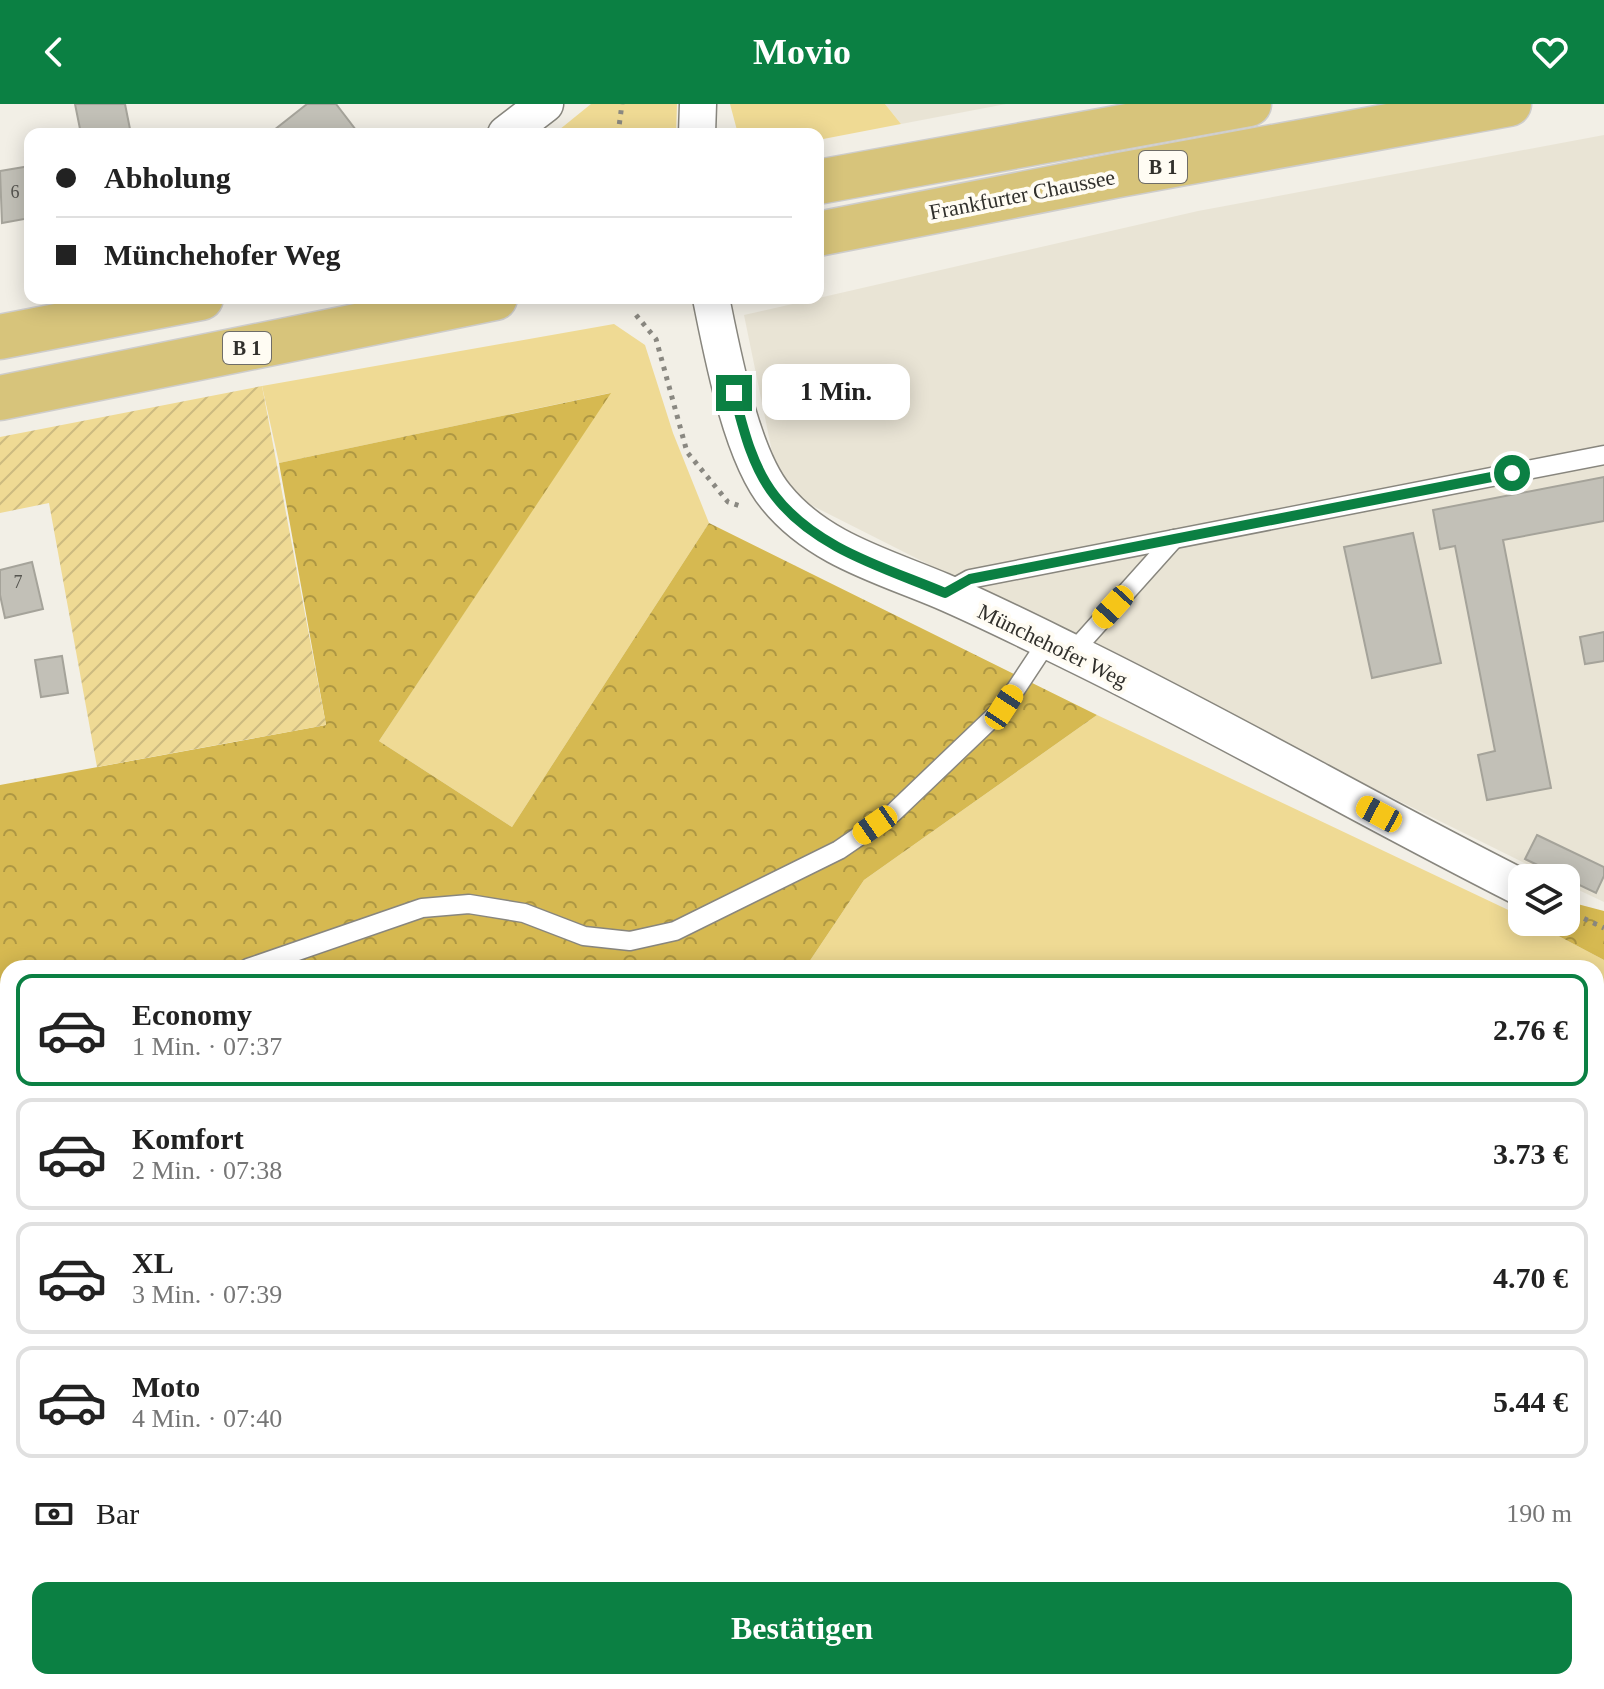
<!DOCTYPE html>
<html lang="de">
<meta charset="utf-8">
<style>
body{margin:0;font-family:"Times New Roman",serif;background:#f6f6f6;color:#222;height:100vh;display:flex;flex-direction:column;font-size:30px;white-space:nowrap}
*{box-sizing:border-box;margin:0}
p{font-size:26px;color:#767676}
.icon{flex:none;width:44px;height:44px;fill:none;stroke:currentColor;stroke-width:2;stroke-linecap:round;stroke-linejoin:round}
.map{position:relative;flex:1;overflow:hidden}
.sheet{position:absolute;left:0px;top:856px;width:1604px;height:730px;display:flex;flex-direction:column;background:#fff;border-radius:24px 24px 0 0;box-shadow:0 4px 20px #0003}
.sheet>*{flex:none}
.top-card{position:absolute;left:24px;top:24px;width:800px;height:176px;border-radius:16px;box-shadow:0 4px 20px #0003;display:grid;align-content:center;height:176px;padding:0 32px;background:#fff}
.buttons{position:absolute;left:1508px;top:760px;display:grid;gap:16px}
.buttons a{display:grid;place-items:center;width:72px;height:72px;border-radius:16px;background:#fff;box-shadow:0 4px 20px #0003;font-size:40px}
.end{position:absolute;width:36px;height:36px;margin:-18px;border:10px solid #0b8043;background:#fff;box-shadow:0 0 0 4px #fff}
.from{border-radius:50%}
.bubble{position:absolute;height:56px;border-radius:16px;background:#fff;box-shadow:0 4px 20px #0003;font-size:26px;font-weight:700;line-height:56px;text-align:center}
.car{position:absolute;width:24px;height:48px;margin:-24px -12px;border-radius:10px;box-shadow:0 0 6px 2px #0007;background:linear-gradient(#f5c518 24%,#345 0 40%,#f5c518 0 76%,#345 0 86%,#f5c518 0)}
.top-card b{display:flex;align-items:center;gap:28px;height:76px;font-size:30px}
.top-card b+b{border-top:2px solid #e0e0e0}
.top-card i{width:20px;height:20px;background:#222}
ul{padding:14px 0 0;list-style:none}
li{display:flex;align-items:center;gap:24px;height:112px;margin:0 16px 12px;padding:0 16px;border:4px solid #e0e0e0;border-radius:16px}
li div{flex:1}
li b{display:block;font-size:30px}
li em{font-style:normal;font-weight:700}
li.selected{border-color:#0b8043}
li>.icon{width:72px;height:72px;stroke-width:1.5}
.pay{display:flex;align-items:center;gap:20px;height:88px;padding:0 32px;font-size:30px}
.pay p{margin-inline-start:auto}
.button{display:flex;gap:16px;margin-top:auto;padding:16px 32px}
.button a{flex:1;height:92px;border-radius:16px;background:#0b8043;color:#fff;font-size:32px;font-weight:700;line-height:92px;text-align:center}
header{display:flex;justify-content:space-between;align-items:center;height:104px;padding:0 32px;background:#0b8043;color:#fff;font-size:36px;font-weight:700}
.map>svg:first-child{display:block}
</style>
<header><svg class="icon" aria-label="back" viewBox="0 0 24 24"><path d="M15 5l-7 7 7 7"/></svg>Movio<svg class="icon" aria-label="heart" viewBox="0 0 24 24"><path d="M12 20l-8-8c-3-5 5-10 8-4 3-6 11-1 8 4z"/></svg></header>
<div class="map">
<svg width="1604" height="1585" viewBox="0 0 1604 1585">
<defs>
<pattern id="forest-crowns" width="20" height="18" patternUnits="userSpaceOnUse" patternTransform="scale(2)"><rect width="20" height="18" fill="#d6b951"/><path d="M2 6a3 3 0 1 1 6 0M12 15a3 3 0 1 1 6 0" fill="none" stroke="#ae9743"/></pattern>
<pattern id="garden-furrows" width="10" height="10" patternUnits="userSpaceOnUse" patternTransform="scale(2)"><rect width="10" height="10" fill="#efda94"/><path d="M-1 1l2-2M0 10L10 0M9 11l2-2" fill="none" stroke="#cdbb80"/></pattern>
</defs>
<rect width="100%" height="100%" fill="#f2efe6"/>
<g fill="#e9e4d5">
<polygon points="885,0 1006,0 901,20"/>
<polygon points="1604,31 1604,798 1566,780 1566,774 1555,774 1288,642 801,396 779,382 744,211 1198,107"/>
</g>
<g fill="#efda94">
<polygon points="591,0 677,0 676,30 554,30"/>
<polygon points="730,0 885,0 901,20 818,36 818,30 738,30"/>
<polygon points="614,220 645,241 673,329 709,419 512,723 379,637 610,289 279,359 262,282"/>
<polygon points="1097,611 1521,812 1522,818 1532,818 1604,856 1604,1585 0,1585 0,1192 8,1191 8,1578 1596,1578 1596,864 805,864 864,776"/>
</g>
<g fill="url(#forest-crowns)">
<polygon points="611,289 379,637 512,723 709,419 1097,611 864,776 805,864 8,864 8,1191 0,1192 0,681 326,621 279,359"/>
<polygon points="1566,797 1604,807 1604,856 1532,818 1566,818"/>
</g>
<polygon fill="url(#garden-furrows)" points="262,282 326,621 97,663 49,399 0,409 0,333"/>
<g fill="#c2c0b7" stroke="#a5a39a" stroke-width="2">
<polygon points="75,0 125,0 131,30 81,30"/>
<polygon points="307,0 336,0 359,30 269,30"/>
<polygon points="30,62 30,114 2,119 0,67"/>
<polygon points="1604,373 1604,417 1503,436 1551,684 1487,696 1478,651 1495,647 1455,442 1440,445 1433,406"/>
<polygon points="1413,429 1441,559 1372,574 1344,443"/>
<polygon points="32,458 43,505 5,514 0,491 0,466"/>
<polygon points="1604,528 1604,557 1585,560 1580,533"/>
<polygon points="62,552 68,589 41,593 35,556"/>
<polygon points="1537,731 1604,763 1604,772 1596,789 1525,755"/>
</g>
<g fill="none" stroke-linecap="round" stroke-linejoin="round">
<defs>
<g id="service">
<polyline points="945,489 970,475 1604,351"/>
<polyline points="1072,549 1174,435"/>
<polyline points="248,864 422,804 469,800 524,809 584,832 630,837 675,827 839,746 893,709 1004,603 1047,538"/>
<polyline points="0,930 8,928"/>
</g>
<g id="minor">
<polyline points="506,30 545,0"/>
<polyline points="697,30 698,0"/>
<path d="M 711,194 C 722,248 741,351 776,393 C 818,445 883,462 942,487 C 986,506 1030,528 1073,549 C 1225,623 1371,708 1522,784"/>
</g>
<g id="primary">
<polyline points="818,78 1249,0"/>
<polyline points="818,130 1119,71 1509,0"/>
<polyline points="0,233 201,194"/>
<polyline points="0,294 495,194"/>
</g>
</defs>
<use href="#service" stroke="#88867e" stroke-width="21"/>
<use href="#minor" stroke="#88867e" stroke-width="39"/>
<use href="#primary" stroke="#cecdcc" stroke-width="47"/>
<g stroke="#8a8881" stroke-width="5" stroke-dasharray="4 6" stroke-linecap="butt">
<polyline points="618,30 622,0"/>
<polyline points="636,211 656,235 687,348 728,398 740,402"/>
<polyline points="1566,806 1604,824"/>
<polyline points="0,1520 8,1519"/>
<polyline points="753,1578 767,1585"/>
</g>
<use href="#service" stroke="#fff" stroke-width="18"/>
<use href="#minor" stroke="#fff" stroke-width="36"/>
<use href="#primary" stroke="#d7c47b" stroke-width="44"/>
</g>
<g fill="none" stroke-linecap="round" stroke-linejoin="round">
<path stroke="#0b8043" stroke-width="10" d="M 734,289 C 743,324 752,363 775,392 C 816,445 886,464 945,489 L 970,475 L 1512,369"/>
</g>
<g text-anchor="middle" stroke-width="8" stroke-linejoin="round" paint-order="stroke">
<g font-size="18" fill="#55544f">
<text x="15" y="94">6</text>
<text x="18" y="484">7</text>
</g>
<g fill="#fffcf3" stroke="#6f6d68" stroke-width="2">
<rect x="1139" y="47" width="48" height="32" rx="6"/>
<rect x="223" y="228" width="48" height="32" rx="6"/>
</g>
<g font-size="20" font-weight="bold" fill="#31302c">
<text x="1163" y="70">B 1</text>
<text x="247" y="251">B 1</text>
</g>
<g font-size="22" fill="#31302c" stroke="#fffcf3">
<text transform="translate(1022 90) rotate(-11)" y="8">Frankfurter Chaussee</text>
<text transform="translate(1053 541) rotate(26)" y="8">Münchehofer Weg</text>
</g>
</g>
</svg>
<div class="buttons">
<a><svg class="icon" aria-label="layers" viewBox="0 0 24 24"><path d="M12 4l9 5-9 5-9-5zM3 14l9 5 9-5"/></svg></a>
</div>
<i class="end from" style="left:1512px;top:369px"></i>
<i class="end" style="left:734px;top:289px"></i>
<div class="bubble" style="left:762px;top:260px;width:148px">1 Min.</div>
<i class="car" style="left:1113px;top:503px;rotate:222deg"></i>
<i class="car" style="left:1004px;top:603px;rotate:33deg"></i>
<i class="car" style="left:1379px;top:710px;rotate:298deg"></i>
<i class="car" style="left:875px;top:721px;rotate:235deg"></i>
<div class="top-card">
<b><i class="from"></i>Abholung</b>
<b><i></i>Münchehofer Weg</b>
</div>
<section class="sheet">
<ul>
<li class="selected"><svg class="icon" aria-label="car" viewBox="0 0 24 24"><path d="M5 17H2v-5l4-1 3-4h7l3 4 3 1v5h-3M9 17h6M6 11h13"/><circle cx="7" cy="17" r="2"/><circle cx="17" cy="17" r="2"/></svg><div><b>Economy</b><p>1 Min. · 07:37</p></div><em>2.76 €</em></li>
<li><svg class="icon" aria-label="car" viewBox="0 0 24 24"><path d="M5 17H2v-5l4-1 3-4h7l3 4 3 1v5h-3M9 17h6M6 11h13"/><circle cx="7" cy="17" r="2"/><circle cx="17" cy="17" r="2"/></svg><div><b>Komfort</b><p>2 Min. · 07:38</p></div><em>3.73 €</em></li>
<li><svg class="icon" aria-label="car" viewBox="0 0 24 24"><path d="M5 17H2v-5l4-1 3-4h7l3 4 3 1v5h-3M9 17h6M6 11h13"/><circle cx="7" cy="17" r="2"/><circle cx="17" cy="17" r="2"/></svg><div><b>XL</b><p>3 Min. · 07:39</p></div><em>4.70 €</em></li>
<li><svg class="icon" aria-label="car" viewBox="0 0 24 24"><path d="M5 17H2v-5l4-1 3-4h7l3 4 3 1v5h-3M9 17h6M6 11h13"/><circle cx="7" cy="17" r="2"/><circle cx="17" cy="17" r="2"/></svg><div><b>Moto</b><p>4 Min. · 07:40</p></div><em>5.44 €</em></li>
</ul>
<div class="pay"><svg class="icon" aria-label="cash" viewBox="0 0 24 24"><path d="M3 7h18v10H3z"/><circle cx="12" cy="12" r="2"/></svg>Bar<p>190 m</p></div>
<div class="button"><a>Bestätigen</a></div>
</section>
</div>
